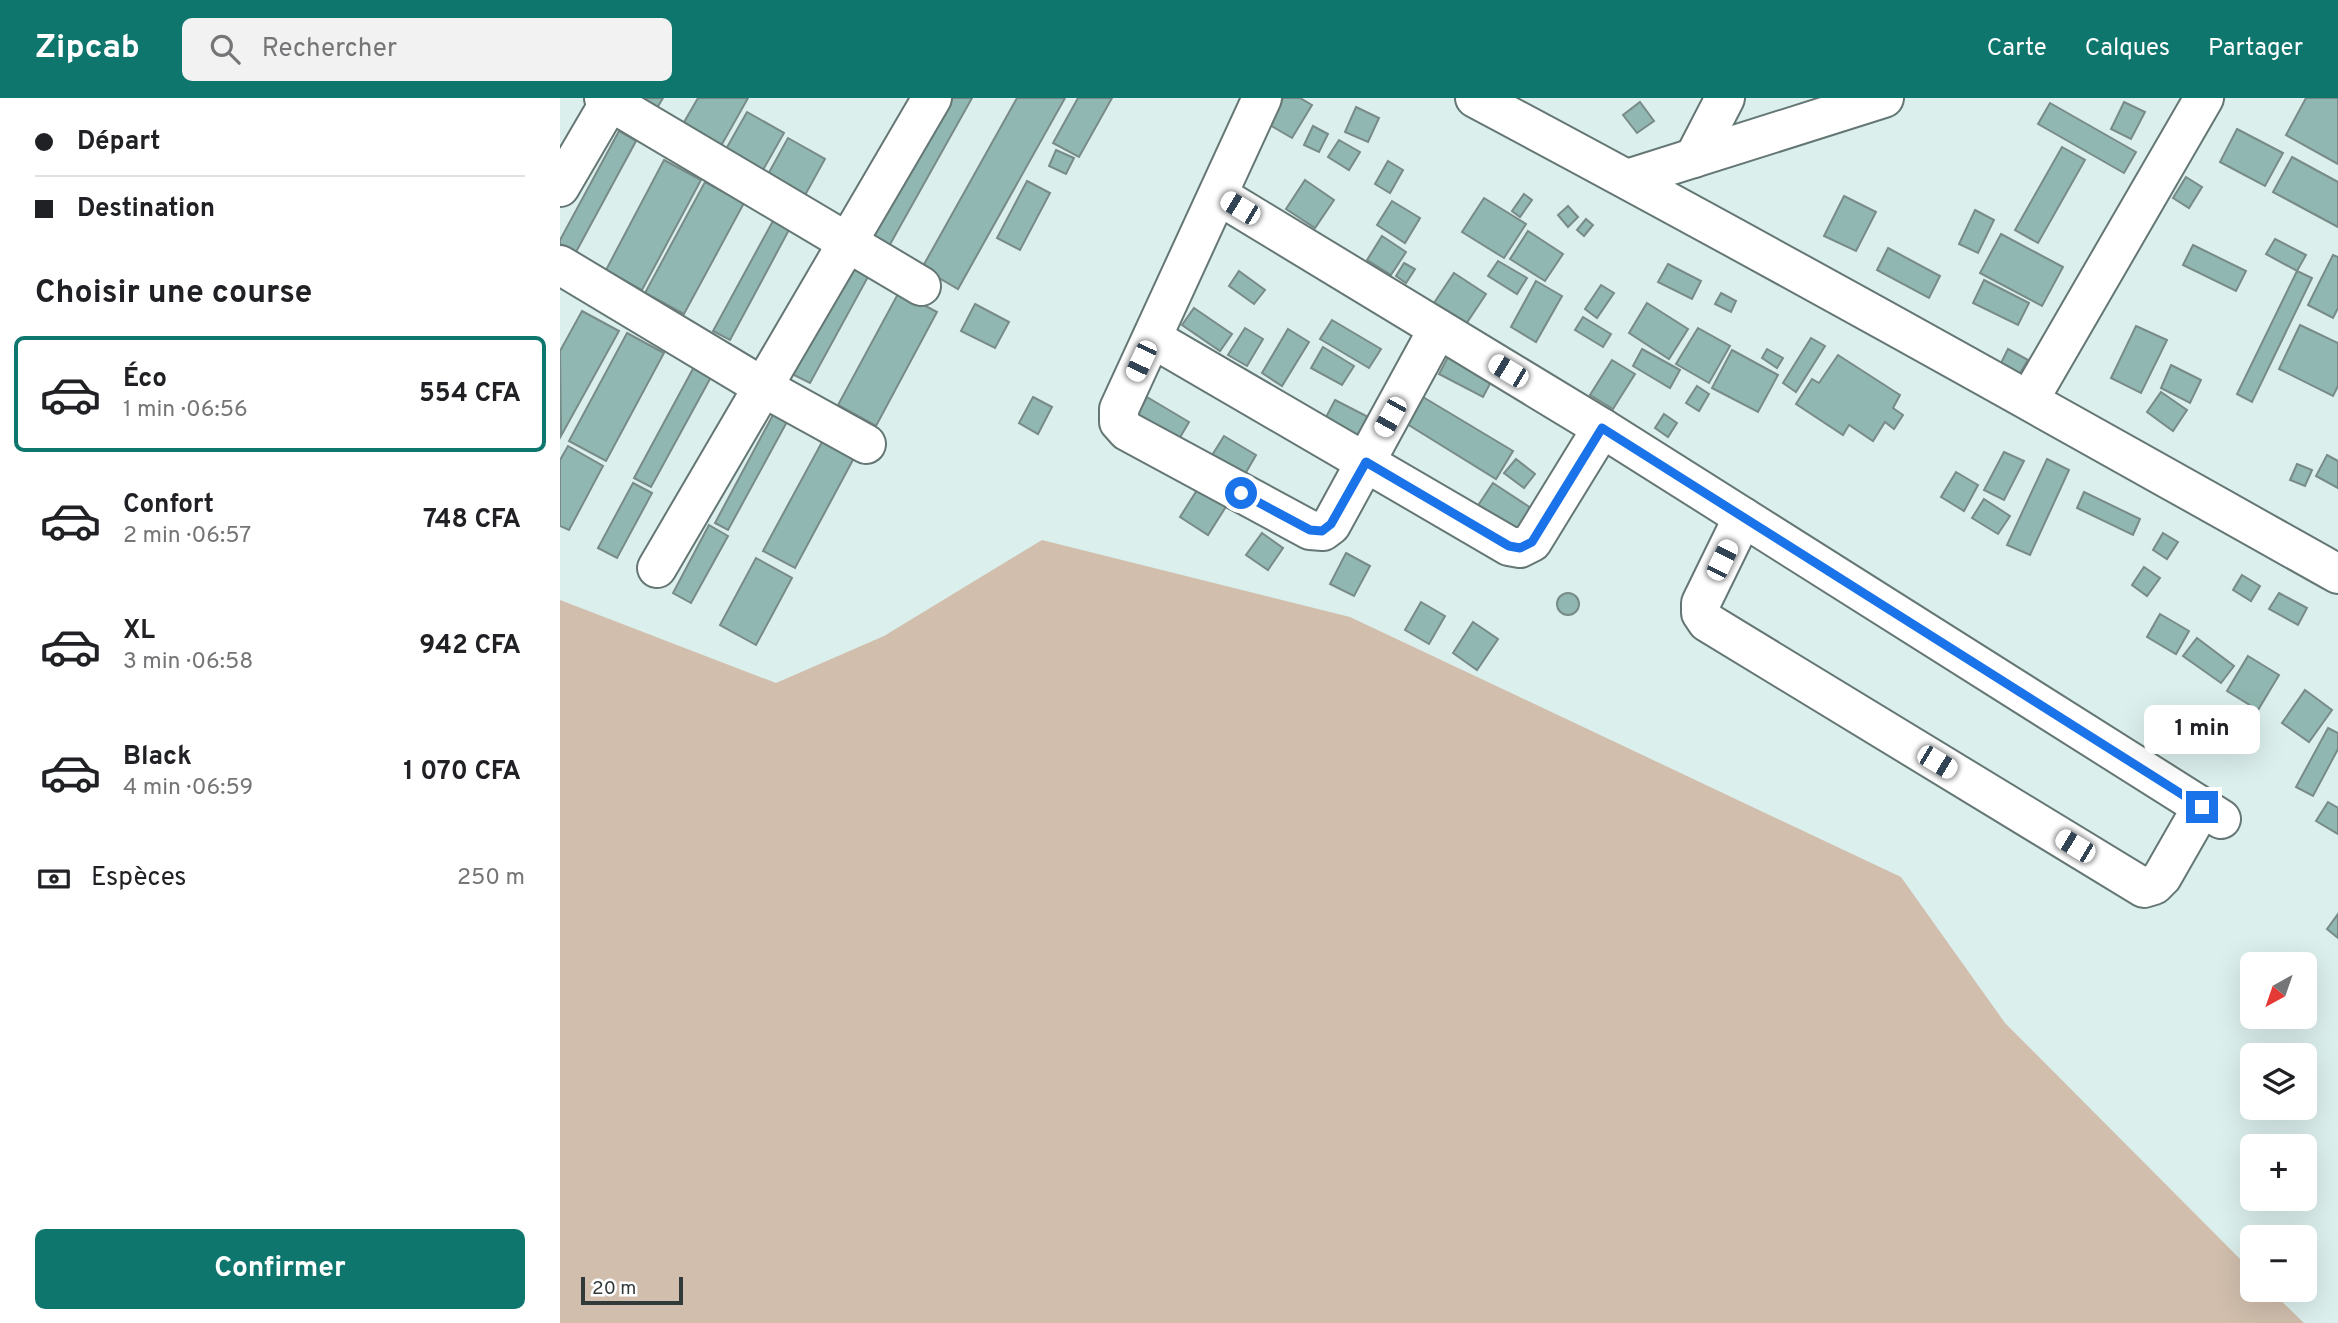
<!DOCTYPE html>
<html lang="fr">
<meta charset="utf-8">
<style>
body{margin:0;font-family:Overpass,sans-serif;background:#f2f2f2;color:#202124;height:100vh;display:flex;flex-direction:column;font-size:26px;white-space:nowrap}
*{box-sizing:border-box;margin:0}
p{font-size:23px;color:#757577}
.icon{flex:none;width:38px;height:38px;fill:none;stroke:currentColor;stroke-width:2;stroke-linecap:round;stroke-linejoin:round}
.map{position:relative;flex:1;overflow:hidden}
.panel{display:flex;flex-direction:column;background:#fff;width:560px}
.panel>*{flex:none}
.guide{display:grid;align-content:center;height:154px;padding:0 35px;background:#fff}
.needle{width:46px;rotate:220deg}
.buttons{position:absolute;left:1680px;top:854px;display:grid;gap:14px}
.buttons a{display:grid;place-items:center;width:77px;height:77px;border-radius:10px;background:#fff;box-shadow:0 7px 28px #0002;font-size:35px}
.scale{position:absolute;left:21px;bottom:18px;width:102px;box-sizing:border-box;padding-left:7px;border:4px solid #323a39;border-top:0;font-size:19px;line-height:24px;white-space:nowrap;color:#323a39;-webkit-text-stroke:5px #fff;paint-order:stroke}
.end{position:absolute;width:32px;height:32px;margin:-16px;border:9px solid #1a73e8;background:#fff;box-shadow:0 0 0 4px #fff}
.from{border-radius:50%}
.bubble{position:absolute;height:49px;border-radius:10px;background:#fff;box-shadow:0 7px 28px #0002;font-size:23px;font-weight:700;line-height:49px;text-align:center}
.car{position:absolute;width:21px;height:42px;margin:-21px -10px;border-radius:9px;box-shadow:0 0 5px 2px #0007;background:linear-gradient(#fff 24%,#345 0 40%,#fff 0 76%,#345 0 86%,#fff 0)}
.guide b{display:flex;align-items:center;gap:24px;height:66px;font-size:26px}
.guide b+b{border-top:2px solid #e0e0e0}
.guide i{width:18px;height:18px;background:#202124}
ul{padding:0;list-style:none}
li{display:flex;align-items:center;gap:21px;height:116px;margin:0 14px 10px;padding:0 21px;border:4px solid transparent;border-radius:10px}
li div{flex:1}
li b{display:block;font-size:26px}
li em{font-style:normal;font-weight:700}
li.current{border-color:#0f766e}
li>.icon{width:63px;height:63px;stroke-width:1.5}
h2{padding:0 35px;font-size:32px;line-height:84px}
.pay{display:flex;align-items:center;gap:18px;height:77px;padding:0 35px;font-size:26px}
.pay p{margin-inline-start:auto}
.cta{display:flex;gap:14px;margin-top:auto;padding:14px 35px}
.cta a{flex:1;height:80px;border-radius:10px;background:#0f766e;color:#fff;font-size:28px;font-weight:700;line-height:80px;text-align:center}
header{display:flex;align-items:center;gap:42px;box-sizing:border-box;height:98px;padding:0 35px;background:#0f766e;color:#fff}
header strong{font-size:33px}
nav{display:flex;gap:38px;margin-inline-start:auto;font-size:24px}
.search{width:490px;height:63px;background:#f2f2f2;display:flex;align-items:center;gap:18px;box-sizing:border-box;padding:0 24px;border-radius:10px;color:#757577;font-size:26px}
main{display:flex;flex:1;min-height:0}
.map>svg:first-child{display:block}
</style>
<header>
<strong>Zipcab</strong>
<div class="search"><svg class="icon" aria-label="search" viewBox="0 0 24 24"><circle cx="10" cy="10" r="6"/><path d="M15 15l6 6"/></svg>Rechercher</div>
<nav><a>Carte</a><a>Calques</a><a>Partager</a></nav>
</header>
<main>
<section class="panel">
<div class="guide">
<b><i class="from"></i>Départ</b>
<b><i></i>Destination</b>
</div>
<h2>Choisir une course</h2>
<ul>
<li class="current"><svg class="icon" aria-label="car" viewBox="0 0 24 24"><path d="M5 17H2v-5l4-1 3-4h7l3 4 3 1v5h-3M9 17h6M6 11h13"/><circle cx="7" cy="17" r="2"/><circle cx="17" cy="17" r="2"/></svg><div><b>Éco</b><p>1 min · 06:56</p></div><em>554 CFA</em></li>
<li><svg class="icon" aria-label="car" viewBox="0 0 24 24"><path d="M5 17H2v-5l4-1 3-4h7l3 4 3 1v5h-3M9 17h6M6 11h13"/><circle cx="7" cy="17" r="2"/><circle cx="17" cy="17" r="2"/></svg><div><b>Confort</b><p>2 min · 06:57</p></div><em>748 CFA</em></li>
<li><svg class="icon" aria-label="car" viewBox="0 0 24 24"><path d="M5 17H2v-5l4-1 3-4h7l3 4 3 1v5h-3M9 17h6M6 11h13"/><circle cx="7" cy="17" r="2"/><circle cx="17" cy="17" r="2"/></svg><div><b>XL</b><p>3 min · 06:58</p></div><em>942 CFA</em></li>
<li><svg class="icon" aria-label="car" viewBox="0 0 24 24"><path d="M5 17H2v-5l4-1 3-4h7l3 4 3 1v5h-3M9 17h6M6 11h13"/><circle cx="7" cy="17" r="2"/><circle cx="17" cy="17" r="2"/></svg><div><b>Black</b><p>4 min · 06:59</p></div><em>1 070 CFA</em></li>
</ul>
<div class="pay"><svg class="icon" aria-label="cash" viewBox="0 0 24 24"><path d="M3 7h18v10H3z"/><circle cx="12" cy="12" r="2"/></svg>Espèces<p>250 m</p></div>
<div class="cta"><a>Confirmer</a></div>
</section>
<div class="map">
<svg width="1778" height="1225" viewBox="0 0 1778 1225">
<rect width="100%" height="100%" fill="#dbefec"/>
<polygon fill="#d1bead" points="482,442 790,519 1341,779 1445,925 1692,1173 1692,1192 1710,1192 1744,1225 0,1225 0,502 216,585 324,538"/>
<g fill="#90b7b1" stroke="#788b88" stroke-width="2">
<polygon points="82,0 103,0 97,10 81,2"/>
<polygon points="138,0 188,0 161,48 123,26"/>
<polygon points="384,0 412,0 328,150 306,138"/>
<polygon points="457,0 505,0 398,191 362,170"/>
<polygon points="518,0 552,0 519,59 493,45"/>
<polygon points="723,0 740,0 752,7 732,40 708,26"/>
<polygon points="1746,0 1778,0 1778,66 1726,37"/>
<polygon points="1080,4 1094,23 1077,35 1063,17"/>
<polygon points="1564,4 1585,14 1571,41 1551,31"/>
<polygon points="1490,5 1576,54 1564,75 1478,26"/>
<polygon points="796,9 819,20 808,44 785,34"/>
<polygon points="187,14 224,35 203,72 166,51"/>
<polygon points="753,28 768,36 759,54 744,47"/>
<polygon points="1677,31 1723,55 1705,88 1660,64"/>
<polygon points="59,33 76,43 16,154 0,146 0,142"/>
<polygon points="228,40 265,61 244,99 207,78"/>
<polygon points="779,42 800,54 789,72 768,59"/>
<polygon points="1502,49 1525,62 1478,145 1455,132"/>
<polygon points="496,52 514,60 506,76 489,68"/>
<polygon points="1732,59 1778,84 1778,129 1713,94"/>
<polygon points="104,62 141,82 82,192 46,172"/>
<polygon points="828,63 843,72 830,95 815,86"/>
<polygon points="1626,79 1642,89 1629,110 1613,100"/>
<polygon points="745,82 774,102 755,130 726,111"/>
<polygon points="467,83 490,95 460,152 437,140"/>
<polygon points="145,84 184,105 124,216 85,195"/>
<polygon points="964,96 972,102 960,119 952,113"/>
<polygon points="1284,98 1316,114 1296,153 1264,138"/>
<polygon points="924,100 966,126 944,160 902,134"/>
<polygon points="832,103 860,120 845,145 817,127"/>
<polygon points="1008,108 1018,119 1008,129 998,117"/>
<polygon points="1415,112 1434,122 1418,155 1399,146"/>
<polygon points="214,121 230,130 170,242 153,233"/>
<polygon points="1026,121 1033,127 1024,138 1017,132"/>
<polygon points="968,133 1003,156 985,183 950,161"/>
<polygon points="1441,136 1503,169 1482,208 1420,175"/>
<polygon points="822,138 846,154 831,177 807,162"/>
<polygon points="1715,141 1746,157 1737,173 1706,156"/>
<polygon points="1633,147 1686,173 1676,193 1623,167"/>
<polygon points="1328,150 1380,178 1369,200 1317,172"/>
<polygon points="1773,157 1778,159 1778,210 1773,220 1748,207"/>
<polygon points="938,163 967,180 957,196 928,178"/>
<polygon points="844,165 855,171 846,185 836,178"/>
<polygon points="1108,166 1141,183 1132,201 1098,184"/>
<polygon points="291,167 309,177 250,285 232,276"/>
<polygon points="679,173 705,192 694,206 669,188"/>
<polygon points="1737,173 1752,180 1692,304 1677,296"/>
<polygon points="894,175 926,196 902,232 870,211"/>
<polygon points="1424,182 1469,205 1458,227 1413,205"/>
<polygon points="976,183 1002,198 976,244 951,229"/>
<polygon points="1041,187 1054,195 1037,220 1025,211"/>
<polygon points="339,194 377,214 316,328 278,307"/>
<polygon points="1161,195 1176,203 1171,214 1155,206"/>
<polygon points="1087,205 1128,231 1109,261 1069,235"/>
<polygon points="415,206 449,224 435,250 401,233"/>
<polygon points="634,210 672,236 660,253 622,227"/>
<polygon points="22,213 59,233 1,338 0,253"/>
<polygon points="1023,219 1051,236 1043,249 1015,232"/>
<polygon points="772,222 821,251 809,270 760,241"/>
<polygon points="1740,227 1778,245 1778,288 1773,298 1719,271"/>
<polygon points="1576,228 1607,242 1581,295 1551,280"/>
<polygon points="685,230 703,241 687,268 668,257"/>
<polygon points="1138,230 1170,248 1149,285 1116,266"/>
<polygon points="728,231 749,244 722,288 702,275"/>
<polygon points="67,235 104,255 46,363 9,343"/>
<polygon points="1251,240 1265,248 1236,294 1223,285"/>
<polygon points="763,249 794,268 782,287 751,270"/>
<polygon points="1082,251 1120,272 1110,290 1073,268"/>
<polygon points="1207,251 1223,260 1217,270 1202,260"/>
<polygon points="1448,251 1468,262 1459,277 1440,267"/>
<polygon points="1172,252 1218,277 1198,314 1152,290"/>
<polygon points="1278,257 1340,297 1333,310 1343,317 1334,331 1325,324 1313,343 1289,327 1283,337 1236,306 1252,281 1259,285"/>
<polygon points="888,259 932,282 923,299 879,276"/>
<polygon points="1052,262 1075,276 1053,311 1030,297"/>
<polygon points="1611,267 1641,282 1630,305 1601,290"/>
<polygon points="134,269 151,279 91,389 74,380"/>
<polygon points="1137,288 1149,296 1139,313 1126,305"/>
<polygon points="1601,294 1627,312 1613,333 1587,314"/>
<polygon points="473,299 492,309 478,336 459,325"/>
<polygon points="587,299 629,324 618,343 576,319"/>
<polygon points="863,299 953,353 936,381 847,326"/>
<polygon points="775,302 814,322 804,341 765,321"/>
<polygon points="214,315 228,322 168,432 155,425"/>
<polygon points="1104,316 1117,325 1108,339 1095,330"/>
<polygon points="664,338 696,357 684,378 651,359"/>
<polygon points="262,344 294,360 235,470 203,453"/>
<polygon points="8,348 43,368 9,432 0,428 0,362"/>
<polygon points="1444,354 1464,363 1444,402 1424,392"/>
<polygon points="1767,357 1778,363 1778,390 1756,378"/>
<polygon points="956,361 975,376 964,390 944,375"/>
<polygon points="1487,361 1509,372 1470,457 1447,447"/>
<polygon points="1737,366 1752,372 1745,388 1730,382"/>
<polygon points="1396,374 1418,387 1404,413 1381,399"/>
<polygon points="73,385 92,395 57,460 38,450"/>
<polygon points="933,385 971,410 956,434 917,409"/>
<polygon points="639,389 667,407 648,437 620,419"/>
<polygon points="1524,394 1580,421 1573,437 1517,410"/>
<polygon points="1424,401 1450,418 1438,436 1412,420"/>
<polygon points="149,427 168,438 131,505 113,495"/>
<polygon points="702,435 723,450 708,472 686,457"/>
<polygon points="1603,435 1618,444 1607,461 1593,452"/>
<polygon points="786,455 810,468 794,498 770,486"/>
<polygon points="196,460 232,480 196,547 160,527"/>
<polygon points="1584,469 1600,480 1587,498 1572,487"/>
<polygon points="1682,477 1700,488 1691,503 1673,492"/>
<circle cx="1008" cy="506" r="11"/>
<polygon points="1719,495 1747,510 1738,527 1709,511"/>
<polygon points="861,504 885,518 869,546 845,532"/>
<polygon points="1600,516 1629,533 1616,556 1587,539"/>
<polygon points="913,524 938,541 917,572 893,555"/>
<polygon points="1637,540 1674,568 1661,585 1623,558"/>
<polygon points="1688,558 1719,577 1698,612 1667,593"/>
<polygon points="1745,592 1772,612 1749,644 1722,625"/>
<polygon points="1768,630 1778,635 1778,651 1753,698 1736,689"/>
<polygon points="1768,704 1778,710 1778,736 1756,723"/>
<polygon points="1778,816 1778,840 1767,831"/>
</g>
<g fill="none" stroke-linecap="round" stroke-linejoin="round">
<defs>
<g id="minor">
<polyline points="44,0 361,188"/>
<polyline points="702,0 559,311 559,324 567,333 750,432 763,433 771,427 878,231"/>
<polyline points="1134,60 1165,0"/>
<polyline points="0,89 52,0"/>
<polyline points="658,97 1042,330 1661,721"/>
<polyline points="0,167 203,289 306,346"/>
<polyline points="592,240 949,448 960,450 972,444 1042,330"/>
<polyline points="1469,302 1644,0"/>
<polyline points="1183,419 1141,505 1141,515 1147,524 1584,790 1594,787 1602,779 1642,709"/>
<polyline points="97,470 372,0"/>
</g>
<g id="tertiary">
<path d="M 915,0 C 1205,154 1491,315 1778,476"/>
<polyline points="1067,81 1324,0"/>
</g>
</defs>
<use href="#minor" stroke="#657774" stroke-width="42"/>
<use href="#tertiary" stroke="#657774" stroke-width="42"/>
<use href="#minor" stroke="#fff" stroke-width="38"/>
<use href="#tertiary" stroke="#fff" stroke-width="38"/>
</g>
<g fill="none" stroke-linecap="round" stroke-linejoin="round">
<polyline stroke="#1a73e8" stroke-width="9" points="681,395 750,432 762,433 771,426 806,364 949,448 960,450 972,444 1042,330 1642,709"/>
</g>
</svg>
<div class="buttons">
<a><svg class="needle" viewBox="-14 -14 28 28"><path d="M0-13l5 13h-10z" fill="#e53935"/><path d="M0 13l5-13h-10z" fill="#757577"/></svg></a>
<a><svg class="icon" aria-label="layers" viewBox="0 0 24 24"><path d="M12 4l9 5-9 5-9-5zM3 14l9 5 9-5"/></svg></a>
<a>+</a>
<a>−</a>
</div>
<div class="scale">20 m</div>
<i class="end from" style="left:681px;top:395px"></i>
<i class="end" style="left:1642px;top:709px"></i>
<div class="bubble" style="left:1584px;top:607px;width:116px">1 min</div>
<i class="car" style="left:680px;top:110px;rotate:301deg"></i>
<i class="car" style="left:581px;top:263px;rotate:205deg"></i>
<i class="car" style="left:948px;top:273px;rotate:301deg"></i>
<i class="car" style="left:830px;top:319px;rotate:209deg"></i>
<i class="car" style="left:1162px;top:462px;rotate:26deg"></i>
<i class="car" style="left:1377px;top:664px;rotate:121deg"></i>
<i class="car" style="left:1515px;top:748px;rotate:301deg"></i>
</div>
</main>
